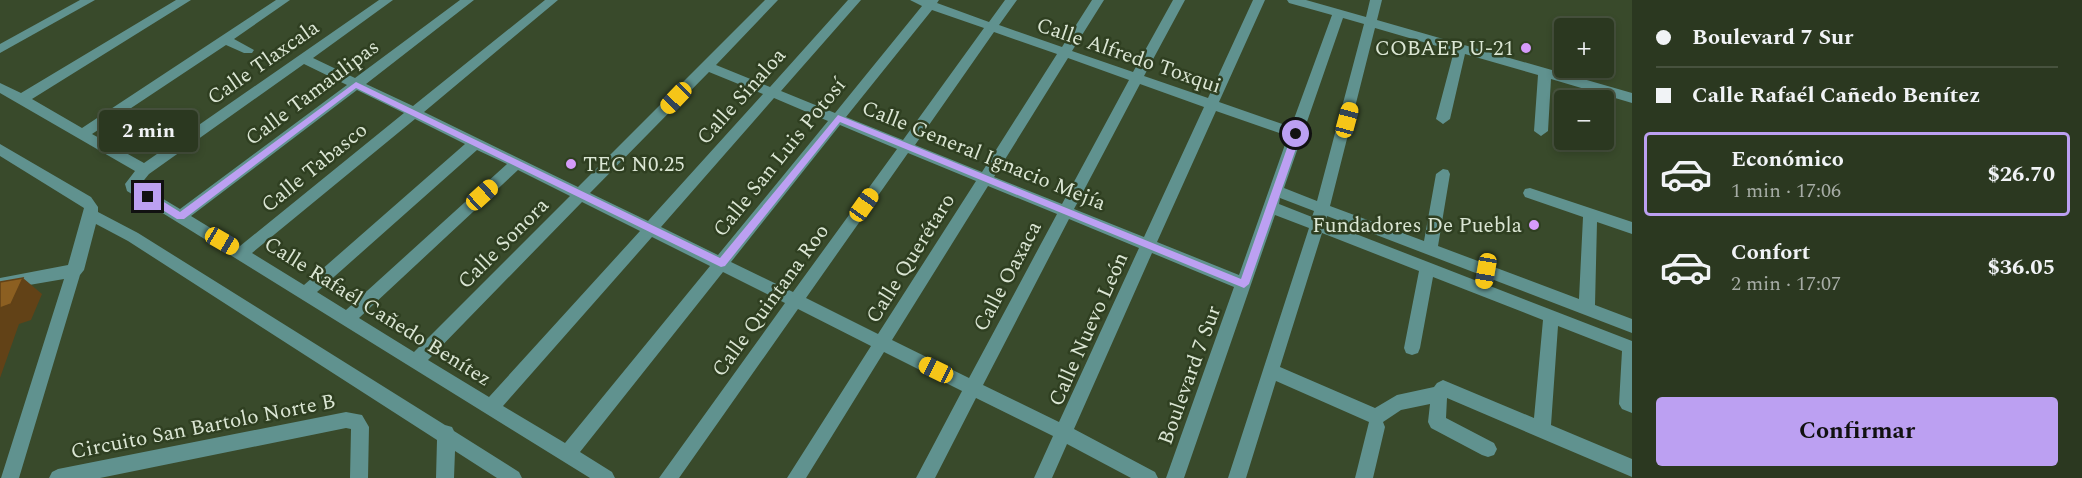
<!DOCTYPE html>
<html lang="es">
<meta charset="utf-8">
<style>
body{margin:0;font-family:Spectral,serif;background:#37432d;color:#f1f3f6;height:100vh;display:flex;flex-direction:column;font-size:22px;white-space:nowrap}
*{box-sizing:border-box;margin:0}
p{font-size:20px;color:#a6aca5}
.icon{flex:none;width:33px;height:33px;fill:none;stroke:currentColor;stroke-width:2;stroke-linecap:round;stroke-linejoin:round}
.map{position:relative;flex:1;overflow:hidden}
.panel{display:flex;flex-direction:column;background:#2b3820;width:450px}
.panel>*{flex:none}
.hud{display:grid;align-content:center;height:132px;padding:0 24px;background:#2b3820}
.buttons{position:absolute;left:1554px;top:18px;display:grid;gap:12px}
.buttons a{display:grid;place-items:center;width:60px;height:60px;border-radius:6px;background:#2b3820;box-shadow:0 3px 9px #0003,0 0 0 2px #47523e;font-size:30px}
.end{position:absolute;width:27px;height:27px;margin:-14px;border:8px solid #bca0f2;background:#111;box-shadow:0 0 0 3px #111}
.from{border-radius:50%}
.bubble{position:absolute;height:42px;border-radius:6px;background:#2b3820;box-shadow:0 3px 9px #0003,0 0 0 2px #47523e;font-size:20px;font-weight:700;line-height:42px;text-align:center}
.car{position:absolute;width:18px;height:36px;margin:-18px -9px;border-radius:8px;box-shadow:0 0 4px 2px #0007;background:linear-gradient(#f5c518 24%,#345 0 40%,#f5c518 0 76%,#345 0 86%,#f5c518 0)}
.hud b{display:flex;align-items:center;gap:21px;height:57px;font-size:22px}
.hud b+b{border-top:2px solid #47523e}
.hud i{width:15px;height:15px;background:#f1f3f6}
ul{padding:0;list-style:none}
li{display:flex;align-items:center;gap:18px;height:84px;margin:0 12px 9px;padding:0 12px;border:3px solid transparent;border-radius:6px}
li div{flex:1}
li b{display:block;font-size:22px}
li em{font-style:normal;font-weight:700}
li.current{border-color:#bca0f2}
li>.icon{width:54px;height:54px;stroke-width:1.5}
.button{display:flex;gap:12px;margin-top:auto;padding:12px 24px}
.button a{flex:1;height:69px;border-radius:6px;background:#bca0f2;color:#111;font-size:24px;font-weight:700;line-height:69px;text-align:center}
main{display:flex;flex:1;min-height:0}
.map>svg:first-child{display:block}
</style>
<main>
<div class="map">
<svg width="1632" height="478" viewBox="0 0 1632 478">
<rect width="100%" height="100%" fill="#394a2b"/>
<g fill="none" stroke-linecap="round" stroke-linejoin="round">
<g fill="#60928f" fill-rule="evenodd">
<polygon points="80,0 95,0 0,53 0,44"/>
<path d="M 176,0 L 191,0 L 32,99 L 82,128 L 276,0 L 290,0 L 234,39 L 254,50 L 252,53 L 244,53 L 226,45 L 92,134 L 144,163 L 379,0 L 393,0 L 313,58 L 355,78 L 460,0 L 474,0 L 366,84 L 413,106 L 545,0 L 558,0 L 424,112 L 578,187 L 765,0 L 778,0 L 716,65 L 770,87 L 848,0 L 861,0 L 781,91 L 835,113 L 922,6 L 910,0 L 939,0 L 937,3 L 989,22 L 1005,0 L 1017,0 L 999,25 L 1062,47 L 1092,0 L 1104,0 L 1072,51 L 1133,72 L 1173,0 L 1185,0 L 1144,76 L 1208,98 L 1253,0 L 1265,0 L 1219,102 L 1291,127 L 1332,15 L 1289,3 L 1287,0 L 1306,0 L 1366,17 L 1370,0 L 1382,0 L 1377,20 L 1632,93 L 1632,103 L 1551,79 L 1548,131 L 1541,136 L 1534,131 L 1538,75 L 1465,54 L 1450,119 L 1443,124 L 1436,119 L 1454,51 L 1375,28 L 1330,206 L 1424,241 L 1436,174 L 1443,169 L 1448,170 L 1450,174 L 1438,246 L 1579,299 L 1583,217 L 1525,197 L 1523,193 L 1525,189 L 1530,188 L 1632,222 L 1632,234 L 1597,222 L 1595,305 L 1632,319 L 1632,333 L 1327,216 L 1325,222 L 1632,341 L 1632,413 L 1622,409 L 1619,404 L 1622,351 L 1558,326 L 1551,425 L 1632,459 L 1632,477 L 1447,398 L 1446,418 L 1494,443 L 1497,449 L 1494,455 L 1488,457 L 1482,455 L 1431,428 L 1428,422 L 1430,404 L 1401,410 L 1383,422 L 1385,427 L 1373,478 L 1355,478 L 1369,422 L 1276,381 L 1246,478 L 1228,478 L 1309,228 L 1275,215 L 1184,478 L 1166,478 L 1234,287 L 1152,253 L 1074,429 L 1155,472 L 1158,478 L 1131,478 L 1067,444 L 1052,478 L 1034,478 L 1053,436 L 976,398 L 935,478 L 916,478 L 962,391 L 884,352 L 806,478 L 787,478 L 871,346 L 798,309 L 679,478 L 659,478 L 785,303 L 723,272 L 580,452 L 612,472 L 615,478 L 590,478 L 127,191 L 125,184 L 135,171 L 0,93 L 0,83 L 21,93 ZM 932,10 L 984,28 L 903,140 L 846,117 ZM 1343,18 L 1364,24 L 1317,201 L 1284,188 ZM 994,32 L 1057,54 L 982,172 L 915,145 ZM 1068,58 L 1129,80 L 1062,204 L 994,177 ZM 304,64 L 347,85 L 180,209 L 140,185 L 149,174 ZM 709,72 L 763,94 L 648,221 L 590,193 ZM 1140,84 L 1204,107 L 1144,237 L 1074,209 ZM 357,90 L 404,113 L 240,246 L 191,216 ZM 774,98 L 828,121 L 718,255 L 661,227 ZM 1216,111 L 1288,136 L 1239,275 L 1157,242 ZM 415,119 L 465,144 L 304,285 L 252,253 ZM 840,125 L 897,149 L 793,292 L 731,262 ZM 477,150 L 507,164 L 346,310 L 317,292 ZM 908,153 L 976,181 L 878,334 L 806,298 ZM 518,170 L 570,196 L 414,352 L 359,318 ZM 988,186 L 1057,214 L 969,378 L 892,340 ZM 1280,198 L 1314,211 L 1312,217 L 1279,204 ZM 582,202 L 640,231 L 489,397 L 428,360 ZM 1069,219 L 1139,248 L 1059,422 L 983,385 ZM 1322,233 L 1419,271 L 1404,348 L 1406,353 L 1412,355 L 1418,353 L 1420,348 L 1433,277 L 1543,320 L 1534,418 L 1443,380 L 1437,383 L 1434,387 L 1397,395 L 1375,408 L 1280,367 ZM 652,237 L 710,266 L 565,443 L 503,406 Z"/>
<polygon points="0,144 91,197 98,207 98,212 138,233 445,425 452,427 454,431 519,472 522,478 497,478 455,451 454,478 436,478 437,440 128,241 96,224 84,270 80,275 19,478 1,478 64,279 0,290 0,278 68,265 84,208 0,156"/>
<polygon points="346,412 362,415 369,427 368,478 350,478 351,429 346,428 100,478 49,478 52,472 58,469"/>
</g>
</g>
<polygon fill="#624217" points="23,278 42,294 31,320 19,324 0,378 0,308"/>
<polygon fill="#8c5f21" stroke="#624217" stroke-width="1.5" points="23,278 11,304 0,308 0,282"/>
<polygon fill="#bca0f2" points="356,82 720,258 838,115 1241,279 1292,134 1296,131 1301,134 1249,284 1244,288 840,122 725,266 721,267 356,88 184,219 177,219 145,199 145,194 151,194 180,212"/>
<g fill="#d69bfa" stroke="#2f3f21" stroke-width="2">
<circle cx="1526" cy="48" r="6"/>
<circle cx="571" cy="164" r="6"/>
<circle cx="1534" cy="225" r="6"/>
</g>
<g text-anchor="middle" stroke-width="5" stroke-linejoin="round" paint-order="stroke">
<g font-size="21" fill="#dbe6d4" stroke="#2f3f21" text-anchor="end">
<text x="1514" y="55">COBAEP U-21</text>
<text x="583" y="171" text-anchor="start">TEC N0.25</text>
<text x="1522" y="232">Fundadores De Puebla</text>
</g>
<g font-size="21" fill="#dbe6d4" stroke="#2f3f21">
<text transform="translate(1129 55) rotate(19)" y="7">Calle Alfredo Toxqui</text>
<text transform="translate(263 62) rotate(-35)" y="7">Calle Tlaxcala</text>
<text transform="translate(312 92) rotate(-37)" y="7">Calle Tamaulipas</text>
<text transform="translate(741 96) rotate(-48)" y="7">Calle Sinaloa</text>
<text transform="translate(984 155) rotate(22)" y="7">Calle General Ignacio Mejía</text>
<text transform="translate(779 157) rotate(-51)" y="7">Calle San Luis Potosí</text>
<text transform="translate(314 167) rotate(-39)" y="7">Calle Tabasco</text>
<text transform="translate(503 243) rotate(-45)" y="7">Calle Sonora</text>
<text transform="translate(910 258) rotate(-58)" y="7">Calle Querétaro</text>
<text transform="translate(1007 276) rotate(-62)" y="7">Calle Oaxaca</text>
<text transform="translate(770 300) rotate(-54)" y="7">Calle Quintana Roo</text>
<text transform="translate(378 311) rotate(32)" y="7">Calle Rafaél Cañedo Benítez</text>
<text transform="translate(1088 329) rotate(-66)" y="7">Calle Nuevo León</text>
<text transform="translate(1189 375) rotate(-70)" y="7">Boulevard 7 Sur</text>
<text transform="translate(203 426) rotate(-11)" y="7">Circuito San Bartolo Norte B</text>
</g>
</g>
</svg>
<div class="buttons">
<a>+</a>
<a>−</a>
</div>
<i class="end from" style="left:1296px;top:134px"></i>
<i class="end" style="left:148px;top:197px"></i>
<div class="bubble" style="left:99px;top:110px;width:99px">2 min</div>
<i class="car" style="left:676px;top:98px;rotate:224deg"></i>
<i class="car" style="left:1347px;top:120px;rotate:15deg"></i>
<i class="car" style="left:482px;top:195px;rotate:48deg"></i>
<i class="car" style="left:864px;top:205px;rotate:35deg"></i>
<i class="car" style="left:222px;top:241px;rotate:120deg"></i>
<i class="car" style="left:1486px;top:271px;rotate:190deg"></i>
<i class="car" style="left:936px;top:370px;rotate:296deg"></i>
</div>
<section class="panel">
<div class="hud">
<b><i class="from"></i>Boulevard 7 Sur</b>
<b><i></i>Calle Rafaél Cañedo Benítez</b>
</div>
<ul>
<li class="current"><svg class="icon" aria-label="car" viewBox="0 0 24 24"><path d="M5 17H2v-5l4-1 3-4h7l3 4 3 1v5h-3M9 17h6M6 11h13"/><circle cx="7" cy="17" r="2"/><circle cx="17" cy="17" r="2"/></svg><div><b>Económico</b><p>1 min · 17:06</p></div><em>$26.70</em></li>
<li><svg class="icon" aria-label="car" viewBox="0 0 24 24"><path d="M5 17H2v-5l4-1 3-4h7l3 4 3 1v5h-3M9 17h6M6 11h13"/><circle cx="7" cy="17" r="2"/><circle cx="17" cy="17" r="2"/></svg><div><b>Confort</b><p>2 min · 17:07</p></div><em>$36.05</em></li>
</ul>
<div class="button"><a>Confirmar</a></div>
</section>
</main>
